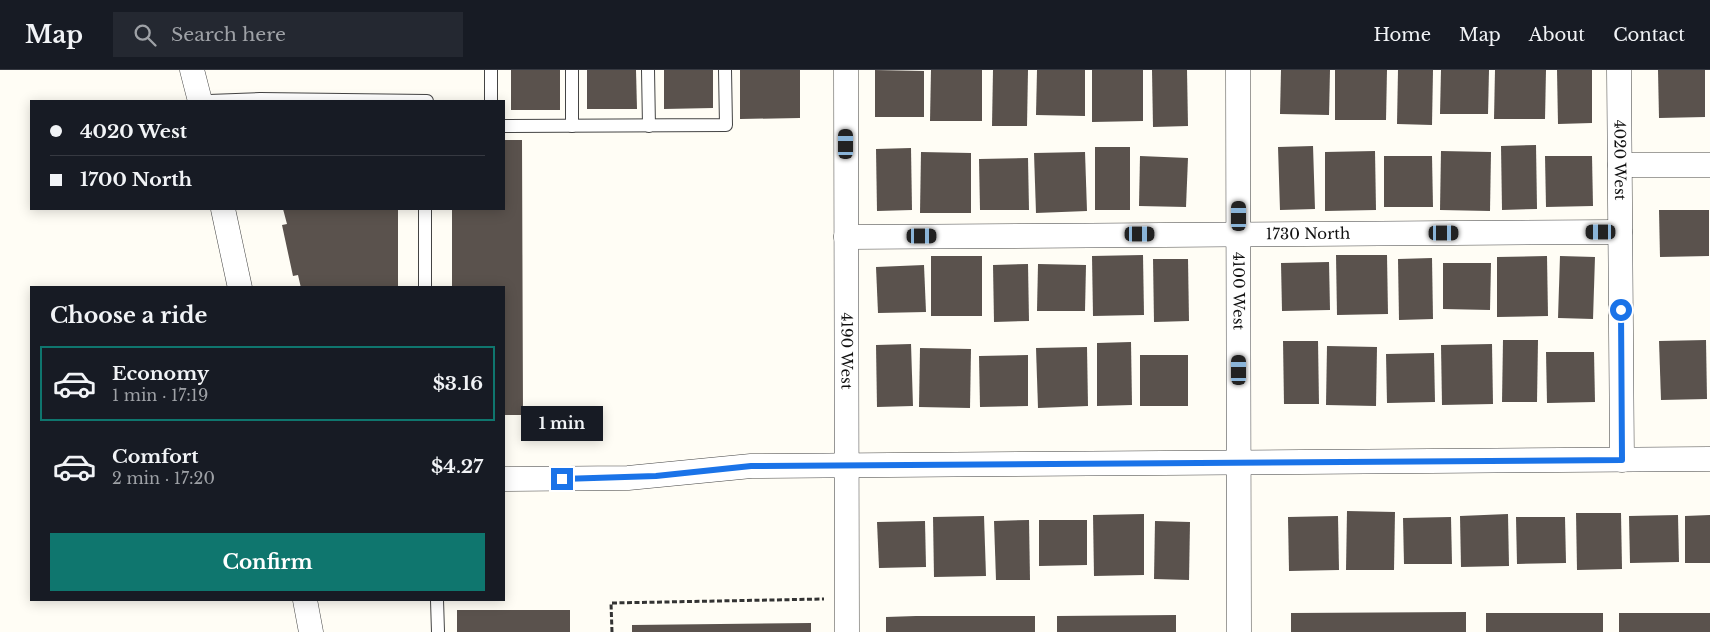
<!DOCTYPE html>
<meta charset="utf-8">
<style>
body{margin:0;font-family:"Libre Baskerville",serif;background:#242831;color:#f1f3f6;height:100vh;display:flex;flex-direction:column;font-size:19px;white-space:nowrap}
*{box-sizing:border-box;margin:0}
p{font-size:16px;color:#9ea1a6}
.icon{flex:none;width:28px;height:28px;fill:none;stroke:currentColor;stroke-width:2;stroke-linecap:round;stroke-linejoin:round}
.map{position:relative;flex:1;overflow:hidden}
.side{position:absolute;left:30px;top:216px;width:475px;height:315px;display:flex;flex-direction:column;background:#171b24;border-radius:0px;box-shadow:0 2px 12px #0003}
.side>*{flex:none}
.banner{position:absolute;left:30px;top:30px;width:475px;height:110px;border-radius:0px;box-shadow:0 2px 12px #0003;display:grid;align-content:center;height:110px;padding:0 20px;background:#171b24}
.end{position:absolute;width:22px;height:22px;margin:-11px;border:6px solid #1a73e8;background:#fff;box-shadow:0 0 0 2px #fff}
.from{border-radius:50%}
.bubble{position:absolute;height:35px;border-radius:0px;background:#171b24;box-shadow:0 2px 12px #0003;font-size:16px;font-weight:800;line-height:35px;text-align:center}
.car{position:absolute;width:15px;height:30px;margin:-15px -8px;border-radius:6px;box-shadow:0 0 4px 1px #0007;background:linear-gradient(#222 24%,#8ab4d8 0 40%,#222 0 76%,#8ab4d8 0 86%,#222 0)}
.banner b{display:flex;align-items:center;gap:18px;height:48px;font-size:19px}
.banner b+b{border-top:1px solid #363941}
.banner i{width:12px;height:12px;background:#f1f3f6}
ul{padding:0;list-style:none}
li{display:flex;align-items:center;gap:15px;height:75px;margin:0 10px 8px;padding:0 10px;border:2px solid transparent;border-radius:0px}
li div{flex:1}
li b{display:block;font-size:19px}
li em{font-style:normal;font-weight:800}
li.on{border-color:#0f766e}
li>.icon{width:45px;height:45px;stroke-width:1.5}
h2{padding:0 20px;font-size:22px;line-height:60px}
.action{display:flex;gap:10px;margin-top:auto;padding:10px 20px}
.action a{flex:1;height:58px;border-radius:0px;background:#0f766e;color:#fff;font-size:20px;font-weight:800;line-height:58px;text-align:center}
header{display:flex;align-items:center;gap:30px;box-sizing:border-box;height:70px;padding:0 25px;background:#171b24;border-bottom:1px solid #363941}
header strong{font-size:24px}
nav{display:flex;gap:28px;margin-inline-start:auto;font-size:18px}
.search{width:350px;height:45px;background:#242831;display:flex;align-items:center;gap:12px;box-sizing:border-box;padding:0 18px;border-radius:0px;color:#9ea1a6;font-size:19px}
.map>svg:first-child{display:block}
</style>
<header>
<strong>Map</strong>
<div class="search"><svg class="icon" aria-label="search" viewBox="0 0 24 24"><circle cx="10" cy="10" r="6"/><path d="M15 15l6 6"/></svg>Search here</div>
<nav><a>Home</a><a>Map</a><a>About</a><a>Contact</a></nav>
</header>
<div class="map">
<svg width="1710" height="562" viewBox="0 0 1710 562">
<rect width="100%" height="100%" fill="#fffdf5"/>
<g fill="#5a524d">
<rect x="511" y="0" width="49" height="40"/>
<polygon points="587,0 636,0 637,39 587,39"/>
<polygon points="664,0 713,0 713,38 664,39"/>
<polygon points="740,0 800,0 800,48 740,49"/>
<polygon points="875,0 924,1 924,47 875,47"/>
<polygon points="931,0 982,0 982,51 930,51"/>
<polygon points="993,0 1028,0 1027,56 992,56"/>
<polygon points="1037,0 1085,0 1085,46 1036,45"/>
<polygon points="1092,0 1143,0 1143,51 1092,52"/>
<polygon points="1152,0 1187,0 1188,56 1153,57"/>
<polygon points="1281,0 1330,0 1329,45 1280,44"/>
<polygon points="1335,0 1387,0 1386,50 1335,50"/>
<polygon points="1398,0 1433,0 1432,55 1397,54"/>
<polygon points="1441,0 1489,0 1488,44 1440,44"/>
<polygon points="1495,0 1546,0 1545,49 1494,49"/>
<polygon points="1557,0 1592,0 1592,53 1558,54"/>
<polygon points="1658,0 1705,0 1705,47 1659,48"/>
<polygon points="504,70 522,70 523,345 504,345 504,218 452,218 452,139 504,139"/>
<polygon points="1536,75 1537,139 1502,140 1501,76"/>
<polygon points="1313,76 1315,139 1280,140 1278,77"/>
<rect x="1095" y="77" width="35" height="63"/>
<polygon points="911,78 912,140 877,141 876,79"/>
<polygon points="1375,81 1376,140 1325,141 1325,82"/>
<polygon points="1441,81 1491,82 1490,141 1440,140"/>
<polygon points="921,82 971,83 971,143 920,143"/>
<polygon points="1085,82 1087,141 1036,143 1034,83"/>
<polygon points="1140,86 1188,88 1186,137 1139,136"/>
<polygon points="1384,86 1432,86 1433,137 1384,137"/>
<polygon points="1545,86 1592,86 1593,136 1546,137"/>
<polygon points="1028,88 1029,140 980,140 979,89"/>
<polygon points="283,139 398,139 398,218 301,218 298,205 293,206 282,155 287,154"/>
<polygon points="1659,140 1709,140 1709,186 1660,187"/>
<polygon points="1143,185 1144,245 1093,246 1092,186"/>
<polygon points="1336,185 1387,185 1388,244 1337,245"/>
<rect x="931" y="186" width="51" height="60"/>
<polygon points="1547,186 1548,246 1497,247 1497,187"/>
<polygon points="1560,186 1595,187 1593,249 1558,248"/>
<polygon points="1432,188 1433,249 1399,250 1398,189"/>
<polygon points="1153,189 1188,189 1189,251 1154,252"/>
<polygon points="1329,192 1330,240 1282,241 1281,193"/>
<polygon points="1443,193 1491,193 1490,240 1443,239"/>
<polygon points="1028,194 1029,251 994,252 993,195"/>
<polygon points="1038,194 1086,195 1085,241 1037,241"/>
<polygon points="924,195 926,242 878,243 876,197"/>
<polygon points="1503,270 1538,270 1537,332 1502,332"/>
<polygon points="1706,270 1707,329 1661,330 1659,271"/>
<polygon points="1283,271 1318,271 1319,334 1284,334"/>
<polygon points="1131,272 1132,335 1097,336 1097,273"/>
<polygon points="911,274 913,336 877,337 876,275"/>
<polygon points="1492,274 1493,334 1442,335 1441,275"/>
<polygon points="1327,276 1377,277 1376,336 1326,335"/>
<polygon points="1087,277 1088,336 1038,338 1036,278"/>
<polygon points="920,278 971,279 970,338 919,337"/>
<polygon points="1546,282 1594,282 1595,332 1547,333"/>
<polygon points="1434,283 1435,332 1387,333 1386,284"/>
<polygon points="1028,285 1028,336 980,337 979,286"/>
<rect x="1140" y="285" width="48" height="51"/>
<polygon points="1347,441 1395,442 1394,500 1346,500"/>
<polygon points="1576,443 1621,443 1622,499 1577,500"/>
<polygon points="1144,444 1144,505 1094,506 1093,445"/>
<polygon points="1508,444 1509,496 1461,497 1460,446"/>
<polygon points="1678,445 1679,492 1630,493 1629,446"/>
<polygon points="1710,445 1710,493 1685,493 1685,446"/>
<polygon points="984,446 986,506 934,507 933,447"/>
<polygon points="1338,446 1339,500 1289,501 1288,447"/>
<polygon points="1451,447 1452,494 1404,494 1403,448"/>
<polygon points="1516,447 1565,447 1566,493 1517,494"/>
<polygon points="1029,450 1030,510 996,510 994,451"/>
<polygon points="1039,450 1087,450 1087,495 1039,496"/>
<polygon points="925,451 926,497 879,498 877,452"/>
<polygon points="1155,451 1190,452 1189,510 1154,509"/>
<rect x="457" y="540" width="113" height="22"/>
<polygon points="1466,542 1466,562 1291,562 1291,543"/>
<rect x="1486" y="543" width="117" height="19"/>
<rect x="1619" y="543" width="91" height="19"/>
<polygon points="1176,545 1176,562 1057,562 1057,546"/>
<polygon points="916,546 1035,546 1035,562 886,562 886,547"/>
<polygon points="811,553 811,562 632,562 632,555"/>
</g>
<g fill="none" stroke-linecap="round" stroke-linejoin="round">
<defs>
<g id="service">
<polyline points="491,0 491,31"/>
<polyline points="572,0 572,56"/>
<polyline points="648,0 649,56"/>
<polyline points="209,31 260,29 427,31"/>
<polyline points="504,56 726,55 725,0"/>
<polyline points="425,139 425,218"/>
<polyline points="437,530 438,562"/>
</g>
<g id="minor">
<polyline points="192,0 200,31"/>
<path id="s1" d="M 846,0 L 847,562"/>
<path id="s2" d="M 1238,0 L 1239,562"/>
<path id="s3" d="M 1619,0 L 1622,390"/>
<polyline points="1620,95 1710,95"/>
<polyline points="223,139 240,218"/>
<path id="s4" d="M 846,167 L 1620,162"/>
<polyline points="504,409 628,408 751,396 1710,389"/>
<polyline points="305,530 311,562"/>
</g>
</defs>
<use href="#service" stroke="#444" stroke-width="14"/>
<use href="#minor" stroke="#444" stroke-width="25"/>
<polyline stroke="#333" stroke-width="3" stroke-dasharray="5 2.5" stroke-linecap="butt" points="612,562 611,533 824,529"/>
<use href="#service" stroke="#fff" stroke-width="12"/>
<use href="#minor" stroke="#fff" stroke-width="24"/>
</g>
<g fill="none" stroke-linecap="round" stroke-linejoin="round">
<polyline stroke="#1a73e8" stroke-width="6" points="562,409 656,406 751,396 1622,390 1621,240"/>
</g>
<g text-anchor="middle" stroke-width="5" stroke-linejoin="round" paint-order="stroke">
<g font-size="15" fill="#111" stroke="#fff">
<text dy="5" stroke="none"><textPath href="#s3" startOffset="90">4020 West</textPath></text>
<text dy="5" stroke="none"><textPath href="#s4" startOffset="462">1730 North</textPath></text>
<text dy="5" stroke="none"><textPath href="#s2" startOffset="221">4100 West</textPath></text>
<text dy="5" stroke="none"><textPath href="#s1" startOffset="281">4190 West</textPath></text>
</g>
</g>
</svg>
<i class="end from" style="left:1621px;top:240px"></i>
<i class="end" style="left:562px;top:409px"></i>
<div class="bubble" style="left:521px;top:336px;width:82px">1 min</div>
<i class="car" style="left:846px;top:74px;rotate:0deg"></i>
<i class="car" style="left:1239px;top:146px;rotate:0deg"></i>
<i class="car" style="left:1601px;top:162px;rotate:270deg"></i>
<i class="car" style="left:1444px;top:163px;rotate:90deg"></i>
<i class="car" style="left:1140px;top:164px;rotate:90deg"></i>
<i class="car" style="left:922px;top:166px;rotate:90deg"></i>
<i class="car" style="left:1239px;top:300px;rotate:0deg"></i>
<div class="banner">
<b><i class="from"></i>4020 West</b>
<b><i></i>1700 North</b>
</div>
<section class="side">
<h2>Choose a ride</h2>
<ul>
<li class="on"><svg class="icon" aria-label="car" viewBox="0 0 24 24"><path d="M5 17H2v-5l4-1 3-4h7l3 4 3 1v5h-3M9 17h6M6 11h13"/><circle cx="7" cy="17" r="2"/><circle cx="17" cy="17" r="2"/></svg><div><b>Economy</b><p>1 min · 17:19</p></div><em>$3.16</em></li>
<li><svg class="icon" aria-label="car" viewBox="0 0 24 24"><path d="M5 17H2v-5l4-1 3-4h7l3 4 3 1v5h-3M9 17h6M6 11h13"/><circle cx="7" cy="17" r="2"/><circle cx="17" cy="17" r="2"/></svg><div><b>Comfort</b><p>2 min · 17:20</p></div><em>$4.27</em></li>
</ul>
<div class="action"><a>Confirm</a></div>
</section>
</div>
